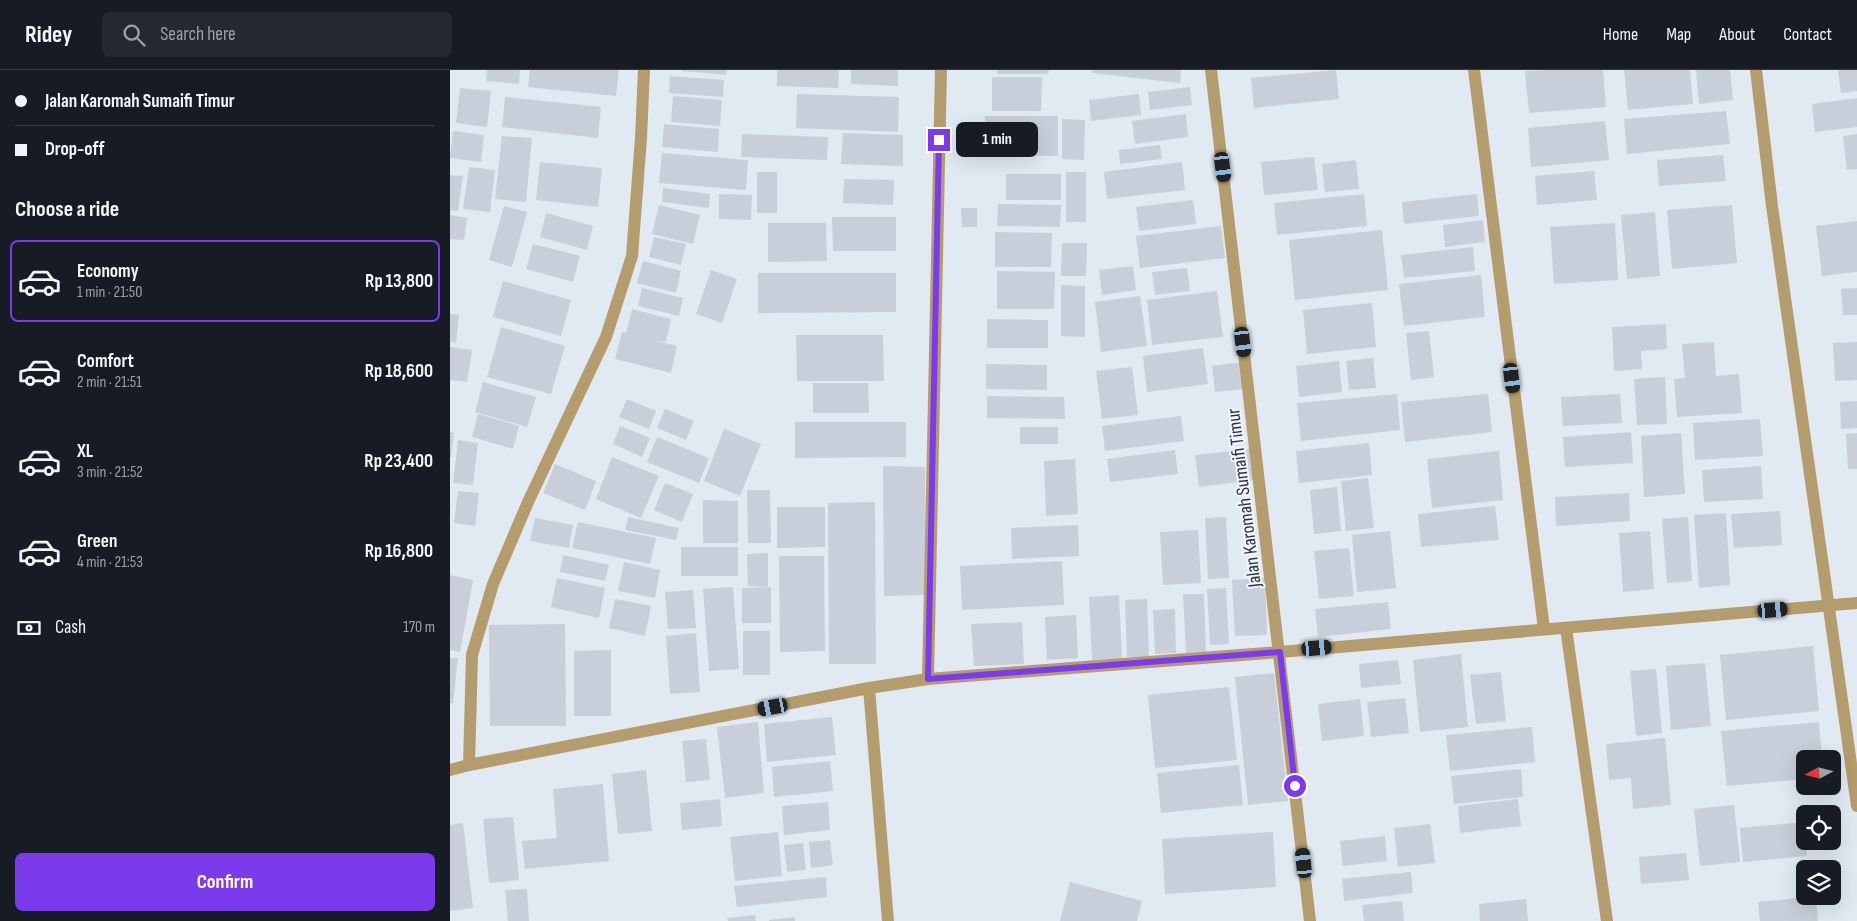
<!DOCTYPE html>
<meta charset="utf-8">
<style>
body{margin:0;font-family:"Sofia Sans Condensed",sans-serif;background:#242831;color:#f1f3f6;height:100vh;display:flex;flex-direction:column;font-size:19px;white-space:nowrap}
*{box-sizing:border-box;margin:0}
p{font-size:16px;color:#9ea1a6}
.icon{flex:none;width:28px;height:28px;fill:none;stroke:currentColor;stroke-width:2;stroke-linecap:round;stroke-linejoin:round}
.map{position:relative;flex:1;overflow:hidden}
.panel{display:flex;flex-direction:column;background:#171b24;width:450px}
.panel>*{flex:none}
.top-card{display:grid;align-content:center;height:110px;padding:0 15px;background:#171b24}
.needle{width:32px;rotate:263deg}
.controls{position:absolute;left:1346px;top:680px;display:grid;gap:10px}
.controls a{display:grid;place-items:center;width:45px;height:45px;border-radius:8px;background:#171b24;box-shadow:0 5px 20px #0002;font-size:25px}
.end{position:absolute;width:22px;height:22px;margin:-11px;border:6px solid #7c3aed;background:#fff;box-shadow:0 0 0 2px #fff}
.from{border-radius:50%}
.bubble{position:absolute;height:35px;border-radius:8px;background:#171b24;box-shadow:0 5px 20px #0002;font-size:16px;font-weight:700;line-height:35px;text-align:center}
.car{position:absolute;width:15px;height:30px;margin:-15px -8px;border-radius:6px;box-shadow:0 0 4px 1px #0007;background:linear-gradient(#222 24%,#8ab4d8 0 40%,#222 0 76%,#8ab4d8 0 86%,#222 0)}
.top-card b{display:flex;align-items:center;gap:18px;height:48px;font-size:19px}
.top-card b+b{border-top:1px solid #363941}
.top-card i{width:12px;height:12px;background:#f1f3f6}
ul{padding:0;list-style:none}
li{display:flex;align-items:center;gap:15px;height:82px;margin:0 10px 8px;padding:0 5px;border:2px solid transparent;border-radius:8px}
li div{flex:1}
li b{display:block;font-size:19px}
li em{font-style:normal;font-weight:700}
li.selected{border-color:#7c3aed}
li>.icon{width:45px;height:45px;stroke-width:1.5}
h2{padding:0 15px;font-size:22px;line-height:60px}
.pay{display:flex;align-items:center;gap:12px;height:55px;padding:0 15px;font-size:19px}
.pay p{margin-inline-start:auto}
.cta{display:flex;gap:10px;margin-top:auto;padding:10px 15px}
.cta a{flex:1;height:58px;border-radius:8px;background:#7c3aed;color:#fff;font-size:20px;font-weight:700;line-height:58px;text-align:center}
header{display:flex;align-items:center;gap:30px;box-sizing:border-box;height:70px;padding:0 25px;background:#171b24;border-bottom:1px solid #363941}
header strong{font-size:24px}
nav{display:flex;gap:28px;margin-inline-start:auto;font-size:18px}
.search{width:350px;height:45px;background:#242831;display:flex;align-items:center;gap:12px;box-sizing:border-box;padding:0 18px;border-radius:8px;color:#9ea1a6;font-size:19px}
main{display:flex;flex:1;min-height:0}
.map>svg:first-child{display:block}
</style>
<header>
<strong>Ridey</strong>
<div class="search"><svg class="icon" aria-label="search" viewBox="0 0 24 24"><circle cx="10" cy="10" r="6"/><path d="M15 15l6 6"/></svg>Search here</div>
<nav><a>Home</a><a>Map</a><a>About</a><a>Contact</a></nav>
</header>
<main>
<section class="panel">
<div class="top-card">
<b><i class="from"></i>Jalan Karomah Sumaifi Timur</b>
<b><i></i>Drop-off</b>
</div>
<h2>Choose a ride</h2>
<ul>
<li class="selected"><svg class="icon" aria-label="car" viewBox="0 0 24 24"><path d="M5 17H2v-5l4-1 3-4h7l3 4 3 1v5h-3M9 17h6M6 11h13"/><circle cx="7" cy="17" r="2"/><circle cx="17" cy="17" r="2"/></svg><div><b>Economy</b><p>1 min · 21:50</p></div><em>Rp 13,800</em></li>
<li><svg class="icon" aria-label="car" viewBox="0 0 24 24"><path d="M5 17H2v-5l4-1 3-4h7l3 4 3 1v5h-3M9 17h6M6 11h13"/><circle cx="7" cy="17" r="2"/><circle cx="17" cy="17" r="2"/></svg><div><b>Comfort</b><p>2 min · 21:51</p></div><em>Rp 18,600</em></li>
<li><svg class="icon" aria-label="car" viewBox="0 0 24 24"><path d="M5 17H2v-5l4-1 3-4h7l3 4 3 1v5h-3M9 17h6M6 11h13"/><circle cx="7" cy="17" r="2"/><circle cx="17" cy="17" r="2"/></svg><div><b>XL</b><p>3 min · 21:52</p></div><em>Rp 23,400</em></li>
<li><svg class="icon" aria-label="car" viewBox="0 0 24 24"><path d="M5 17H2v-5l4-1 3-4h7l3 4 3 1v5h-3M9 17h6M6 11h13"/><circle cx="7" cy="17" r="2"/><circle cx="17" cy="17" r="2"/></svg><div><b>Green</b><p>4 min · 21:53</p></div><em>Rp 16,800</em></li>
</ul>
<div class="pay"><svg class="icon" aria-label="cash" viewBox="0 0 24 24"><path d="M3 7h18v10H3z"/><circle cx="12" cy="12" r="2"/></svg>Cash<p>170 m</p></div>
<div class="cta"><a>Confirm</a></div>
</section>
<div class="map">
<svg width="1407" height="851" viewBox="0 0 1407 851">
<rect width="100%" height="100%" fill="#e1e9f3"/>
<g fill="#c8cfda">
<polygon points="37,0 70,0 69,14 36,11"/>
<polygon points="80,0 169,0 166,26 78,17"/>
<polygon points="231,0 277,0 276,5 231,1"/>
<polygon points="327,0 389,0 388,18 327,16"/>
<polygon points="401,0 448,0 448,16 401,14"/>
<polygon points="547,0 599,0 598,4 547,4"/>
<polygon points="642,0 731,0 730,13 642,3"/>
<polygon points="886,0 889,29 804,38 801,8"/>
<polygon points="1093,0 1153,0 1156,37 1079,43 1075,1"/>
<polygon points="1174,0 1240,0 1243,34 1178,40"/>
<polygon points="1246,0 1280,0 1283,30 1249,34"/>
<polygon points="1388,0 1407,0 1407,21 1391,23"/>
<polygon points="220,6 274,10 273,27 219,23"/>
<polygon points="542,7 592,7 591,41 542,41"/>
<polygon points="740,17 742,35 700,40 698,22"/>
<polygon points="10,18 41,21 37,57 6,53"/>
<polygon points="347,24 449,27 448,62 346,58"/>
<polygon points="689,24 691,45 641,51 639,30"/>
<polygon points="223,26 272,30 270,56 221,52"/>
<polygon points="55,27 151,37 148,68 52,57"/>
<polygon points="1407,28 1407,57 1365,62 1362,34"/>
<polygon points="1276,41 1280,74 1177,84 1174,49"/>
<polygon points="736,44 738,67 685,74 682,51"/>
<polygon points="535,46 608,46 608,86 535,85"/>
<polygon points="612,49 635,50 634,90 612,89"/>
<polygon points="1155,51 1159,90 1081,97 1078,58"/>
<polygon points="214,54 269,59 268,82 212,77"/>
<polygon points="3,61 34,65 31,92 0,88"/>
<polygon points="393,63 453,65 453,96 391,94"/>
<polygon points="292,64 378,67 377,90 291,87"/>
<polygon points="1407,64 1407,99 1397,100 1393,66"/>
<polygon points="52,66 82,68 76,132 45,129"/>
<polygon points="710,75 712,89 670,94 669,80"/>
<polygon points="212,83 298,90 296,120 209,113"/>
<polygon points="1273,85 1276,111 1209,116 1207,90"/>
<polygon points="864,87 868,120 814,125 811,92"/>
<polygon points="906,90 909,119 875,122 872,94"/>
<polygon points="90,92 152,98 148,137 86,130"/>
<polygon points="732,92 735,120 657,129 654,102"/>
<polygon points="19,97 45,100 40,142 13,139"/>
<polygon points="1144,101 1147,130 1087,135 1085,106"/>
<rect x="307" y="102" width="20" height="41"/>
<rect x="616" y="102" width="20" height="50"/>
<rect x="556" y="104" width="55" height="26"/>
<polygon points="0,105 13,106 8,141 0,140"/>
<polygon points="394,109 444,110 443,135 393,133"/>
<polygon points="213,118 260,124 259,138 212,132"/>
<polygon points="269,124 302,125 301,150 269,149"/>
<polygon points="914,124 917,156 827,165 824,133"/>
<polygon points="1027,124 1029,146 954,154 952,132"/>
<polygon points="743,130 746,154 689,161 686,137"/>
<polygon points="548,134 611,135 610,157 547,156"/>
<polygon points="209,135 250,145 243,174 202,164"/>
<polygon points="1282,135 1287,193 1222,199 1217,140"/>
<polygon points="54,136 77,142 62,197 39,190"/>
<polygon points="511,138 527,138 527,157 512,157"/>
<polygon points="1205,142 1210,206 1177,209 1171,145"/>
<polygon points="96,143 143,156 137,180 90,167"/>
<polygon points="0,145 17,148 14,170 0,169"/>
<polygon points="382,147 446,147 446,181 383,181"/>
<polygon points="1033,150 1035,172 995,177 993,155"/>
<polygon points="1407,151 1407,202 1372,206 1366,156"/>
<polygon points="318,153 376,153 377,191 318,192"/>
<polygon points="1165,153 1168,210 1104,214 1100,157"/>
<polygon points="771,156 775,188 690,198 686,166"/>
<polygon points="932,160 938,220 845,230 839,170"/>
<polygon points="545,162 602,163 601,197 545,197"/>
<polygon points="204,167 236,174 231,195 199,187"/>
<polygon points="612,173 637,173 636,206 611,206"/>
<polygon points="83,174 130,186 123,212 76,199"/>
<polygon points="1023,177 1025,201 954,208 951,185"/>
<polygon points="193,191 231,201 226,223 187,213"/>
<polygon points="683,196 686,220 652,225 649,200"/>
<polygon points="737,198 740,221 705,225 702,202"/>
<polygon points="261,200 287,209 272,253 246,244"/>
<polygon points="547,201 605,202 604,239 547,239"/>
<polygon points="308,203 446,203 446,242 308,243"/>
<polygon points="1031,205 1035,247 954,256 949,214"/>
<polygon points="53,211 121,230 111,266 43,247"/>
<polygon points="611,215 635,216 635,267 611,266"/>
<polygon points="192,218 233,228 229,246 188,236"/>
<polygon points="1407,218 1407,245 1393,245 1391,219"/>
<polygon points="767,221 773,267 702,275 697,230"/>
<polygon points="690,226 697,276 651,282 645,232"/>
<polygon points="922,233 926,277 857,284 853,240"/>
<polygon points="182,239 221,249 216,272 203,270 227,276 221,303 165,289 172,262 176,263"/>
<polygon points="0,244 9,245 6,273 0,272"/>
<polygon points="537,249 598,250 598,278 537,278"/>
<polygon points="1216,254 1217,279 1191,281 1192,299 1164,301 1162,257"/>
<polygon points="51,257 115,276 101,324 37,307"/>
<polygon points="979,261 984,307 961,310 956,263"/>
<polygon points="346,265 433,265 434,311 347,311"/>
<polygon points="1264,272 1266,306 1289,304 1292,343 1227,347 1224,309 1235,308 1232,274"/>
<polygon points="1407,272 1407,310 1385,311 1383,273"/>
<polygon points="0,277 22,280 17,312 0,310"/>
<polygon points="753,278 758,314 697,322 693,286"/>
<polygon points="923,288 926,318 899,320 896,291"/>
<polygon points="889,291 892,322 849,327 846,296"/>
<polygon points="792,292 795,319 765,322 762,296"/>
<polygon points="536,294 597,295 597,320 536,319"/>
<polygon points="682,297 688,345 652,349 646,301"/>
<polygon points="1215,307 1217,354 1187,355 1184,309"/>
<polygon points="33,312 86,327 77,357 25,342"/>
<polygon points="363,313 418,313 419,343 363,343"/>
<polygon points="947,324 950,360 851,371 847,333"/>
<polygon points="1038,324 1042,362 955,372 951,332"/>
<polygon points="1170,324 1172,353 1113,356 1111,327"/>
<polygon points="537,326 614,327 615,349 537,348"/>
<polygon points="177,329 206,341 199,359 169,347"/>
<polygon points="1407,331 1407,358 1391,359 1390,332"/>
<polygon points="215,339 244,351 236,370 207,358"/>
<polygon points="28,344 69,356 63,379 22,367"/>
<polygon points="731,346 734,371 655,381 652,356"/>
<polygon points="1310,349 1313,386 1245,390 1243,353"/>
<polygon points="345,352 456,352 456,387 345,388"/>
<polygon points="170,356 200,368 192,387 163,374"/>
<rect x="570" y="357" width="38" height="17"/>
<polygon points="274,359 311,374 290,426 254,411"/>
<polygon points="0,362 4,363 1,388 0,388"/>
<polygon points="1181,362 1183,393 1115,397 1113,367"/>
<polygon points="1231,363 1235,424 1194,427 1191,366"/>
<polygon points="1407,363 1407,399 1398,399 1396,364"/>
<polygon points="207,367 259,388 249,413 197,392"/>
<polygon points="8,370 28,373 23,415 3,413"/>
<polygon points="919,373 922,405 849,413 846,381"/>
<polygon points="800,379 803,410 749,417 745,385"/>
<polygon points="725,380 728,404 660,412 657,389"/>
<polygon points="1049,381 1053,430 982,438 977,389"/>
<polygon points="162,387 209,406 191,448 146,429"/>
<polygon points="625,389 628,444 596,446 594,391"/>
<polygon points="105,394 146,411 135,440 93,423"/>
<polygon points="433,396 475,397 476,525 434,526"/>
<polygon points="1311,396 1313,429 1254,432 1252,400"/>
<polygon points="918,408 924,458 896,461 891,411"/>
<polygon points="215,413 243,424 232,452 204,440"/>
<polygon points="887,417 891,461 864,464 860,420"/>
<polygon points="297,420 320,420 321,473 298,473"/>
<polygon points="8,421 29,423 25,456 4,453"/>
<polygon points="1179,423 1180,451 1106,456 1105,427"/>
<polygon points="253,430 288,431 288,473 253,473"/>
<polygon points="425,432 426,594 379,594 378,433"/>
<polygon points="1045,436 1049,470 971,477 968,444"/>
<polygon points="327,437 375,437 375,477 327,478"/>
<polygon points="1330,441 1332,475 1284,478 1281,444"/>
<polygon points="1276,443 1280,515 1249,518 1244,445"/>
<polygon points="178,447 229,458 226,470 175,460"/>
<polygon points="776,447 779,508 758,509 755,448"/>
<polygon points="1238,447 1242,511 1217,513 1212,449"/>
<polygon points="85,448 123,455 119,478 80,471"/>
<polygon points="128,452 206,468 200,494 122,478"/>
<polygon points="628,455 629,486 562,489 561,458"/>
<polygon points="748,460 751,513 713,515 710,462"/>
<polygon points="940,461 946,518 907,522 902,465"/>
<polygon points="1200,461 1204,519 1173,522 1169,463"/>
<rect x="231" y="477" width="57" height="29"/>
<polygon points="899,478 904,526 869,529 864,481"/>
<polygon points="318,483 318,517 298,516 297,484"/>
<polygon points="113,485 159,495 155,511 110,502"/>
<polygon points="329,486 374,486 375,581 330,582"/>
<polygon points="612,491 614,535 512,540 510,496"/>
<polygon points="174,492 210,500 205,528 168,521"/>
<polygon points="0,505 23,510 10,582 0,580"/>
<polygon points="107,508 155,518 149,548 101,537"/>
<polygon points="815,508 817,565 785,566 782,510"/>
<polygon points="283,517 289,599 259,601 253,519"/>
<polygon points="321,517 321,553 292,553 292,518"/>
<polygon points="776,518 779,574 760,575 757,519"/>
<polygon points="243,520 246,558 218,559 215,522"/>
<polygon points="733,524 754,524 756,582 736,583"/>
<polygon points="669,525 672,589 642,590 639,527"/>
<polygon points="165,529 201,536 195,566 159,558"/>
<polygon points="697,529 699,587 677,587 675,530"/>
<polygon points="938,532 941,559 868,567 865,539"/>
<polygon points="725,539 726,583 705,584 703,540"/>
<polygon points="626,545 628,588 597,590 595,547"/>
<polygon points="572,552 574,594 524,596 521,554"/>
<polygon points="115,554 116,656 40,656 39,555"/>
<rect x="293" y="561" width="27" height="44"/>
<polygon points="246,563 250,622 220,624 216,566"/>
<polygon points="1363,576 1369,641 1276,650 1270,585"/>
<polygon points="161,580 161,646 124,646 124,581"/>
<polygon points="1011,584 1018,657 970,662 963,590"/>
<polygon points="0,588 8,588 3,634 0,633"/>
<polygon points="948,590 951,614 911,618 909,594"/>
<polygon points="1255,593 1261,656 1221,660 1216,596"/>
<polygon points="1206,599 1212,663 1186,666 1180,601"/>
<polygon points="1051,602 1056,651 1026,654 1020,605"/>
<polygon points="824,603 838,731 798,735 785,607"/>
<polygon points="779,617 787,690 705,698 698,625"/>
<polygon points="955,628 959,663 921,667 917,632"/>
<polygon points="910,629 914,666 872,671 868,634"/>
<polygon points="382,647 386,685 317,692 314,654"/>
<polygon points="308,652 314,723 275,728 267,657"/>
<polygon points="1369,652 1372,689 1355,689 1355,709 1277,716 1271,661"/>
<polygon points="1082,657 1085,692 1000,701 996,665"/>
<polygon points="1215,668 1221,735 1183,739 1181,708 1159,710 1156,674"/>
<polygon points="256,669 260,710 236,712 232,671"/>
<polygon points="380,691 383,721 324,727 322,697"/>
<polygon points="789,695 793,735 711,743 707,703"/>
<polygon points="1071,699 1073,727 1004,734 1001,706"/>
<polygon points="196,700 202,761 168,764 162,704"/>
<polygon points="153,714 159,791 75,799 72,771 107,768 103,719"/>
<polygon points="270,729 272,756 232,760 230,733"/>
<polygon points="1068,729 1071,756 1010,763 1008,736"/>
<polygon points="378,732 380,760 334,765 332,736"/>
<polygon points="1284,735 1290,792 1250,796 1244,739"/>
<polygon points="63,747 69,810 39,813 33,749"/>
<polygon points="1354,752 1357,786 1293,792 1290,758"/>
<polygon points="13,753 23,838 0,841 0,755"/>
<polygon points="980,754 985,793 948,797 944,758"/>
<polygon points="328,762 332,806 285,811 280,767"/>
<polygon points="823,762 826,817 715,824 712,769"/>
<polygon points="935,766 937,791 893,796 890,771"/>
<polygon points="380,770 383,795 361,798 359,772"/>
<polygon points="353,773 356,800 337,802 334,775"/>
<polygon points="1236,783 1239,810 1191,814 1189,787"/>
<polygon points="961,802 963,823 894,831 892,809"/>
<polygon points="376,807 377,827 287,837 284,816"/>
<polygon points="620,812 692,831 687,851 610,851"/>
<polygon points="77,819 79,851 58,851 55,820"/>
<polygon points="1366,826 1368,851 1310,851 1308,832"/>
<polygon points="1076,829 1078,851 1030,851 1029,834"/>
<polygon points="952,831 954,851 914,851 912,835"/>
<polygon points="305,845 306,851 278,851 277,848"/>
<polygon points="345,847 345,851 319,851 319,850"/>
</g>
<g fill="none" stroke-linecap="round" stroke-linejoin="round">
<g stroke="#b59c6c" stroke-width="12">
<polyline points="761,0 860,851"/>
<polyline points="1024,0 1094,559"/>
<polyline points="1306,0 1322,136 1407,736"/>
<polyline points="1116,558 1157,851"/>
<polyline points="478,609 491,0"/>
<polyline points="419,618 438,851"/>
<polyline points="19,695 22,585 43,514 78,432 156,267 182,186 191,68 194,0"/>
<polyline points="0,700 19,695 419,618 478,609 830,582 1407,533"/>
</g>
</g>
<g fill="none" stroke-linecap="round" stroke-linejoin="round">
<polyline stroke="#7c3aed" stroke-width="6" points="489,70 478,609 830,582 845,716"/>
</g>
<g text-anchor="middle" stroke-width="4" stroke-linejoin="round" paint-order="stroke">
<g font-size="19" fill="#303337" stroke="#f0f6fe">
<text transform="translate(793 428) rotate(-97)" y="7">Jalan Karomah Sumaifi Timur</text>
</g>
</g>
</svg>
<div class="controls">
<a><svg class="needle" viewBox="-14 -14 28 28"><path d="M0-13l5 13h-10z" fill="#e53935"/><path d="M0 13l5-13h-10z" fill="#9ea1a6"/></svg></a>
<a><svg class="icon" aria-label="locate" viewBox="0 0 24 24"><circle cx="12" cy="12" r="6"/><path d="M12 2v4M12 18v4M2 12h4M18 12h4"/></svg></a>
<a><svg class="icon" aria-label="layers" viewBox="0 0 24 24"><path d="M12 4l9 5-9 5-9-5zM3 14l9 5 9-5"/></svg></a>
</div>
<i class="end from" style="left:845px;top:716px"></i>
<i class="end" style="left:489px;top:70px"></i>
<div class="bubble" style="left:506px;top:52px;width:82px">1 min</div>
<i class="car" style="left:773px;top:97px;rotate:173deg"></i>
<i class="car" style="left:793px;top:272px;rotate:173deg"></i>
<i class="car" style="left:1062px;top:308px;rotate:173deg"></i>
<i class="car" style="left:1323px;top:540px;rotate:85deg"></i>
<i class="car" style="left:867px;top:578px;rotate:85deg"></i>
<i class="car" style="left:323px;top:637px;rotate:259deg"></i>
<i class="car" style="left:854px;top:793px;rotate:354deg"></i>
</div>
</main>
